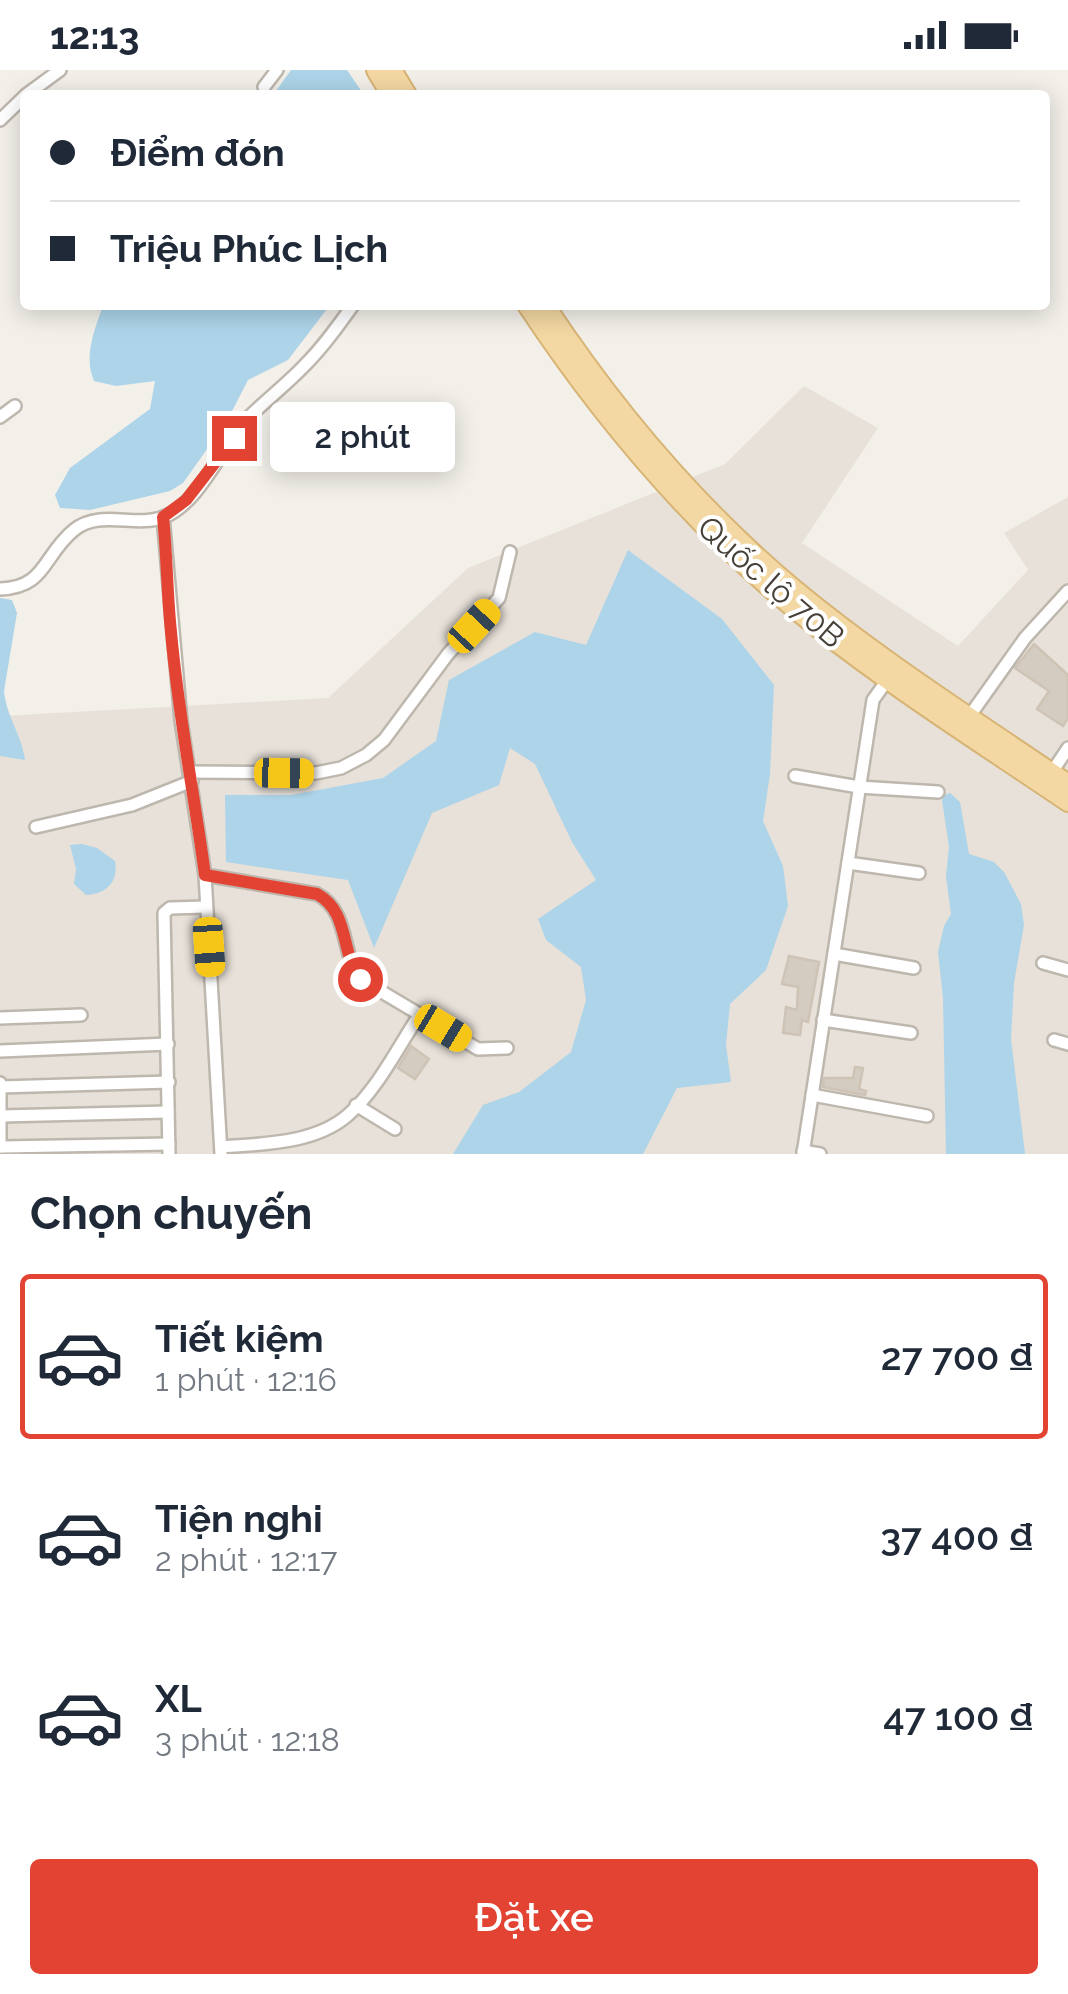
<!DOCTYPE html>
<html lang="vi">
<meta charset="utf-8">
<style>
body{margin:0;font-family:Raleway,sans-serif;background:#f2f2f3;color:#1f2937;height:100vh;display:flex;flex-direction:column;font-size:38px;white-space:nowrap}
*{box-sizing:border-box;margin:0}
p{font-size:32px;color:#747a83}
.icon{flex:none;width:55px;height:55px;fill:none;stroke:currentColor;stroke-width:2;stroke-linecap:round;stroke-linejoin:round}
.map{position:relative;height:1084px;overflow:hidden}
.details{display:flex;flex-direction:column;background:#fff;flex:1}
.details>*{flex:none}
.hud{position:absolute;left:20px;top:20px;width:1030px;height:220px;border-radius:10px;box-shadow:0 5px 25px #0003;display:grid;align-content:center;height:220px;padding:0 30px;background:#fff}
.end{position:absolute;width:45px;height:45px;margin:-22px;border:12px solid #e34332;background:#fff;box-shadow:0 0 0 5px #fff}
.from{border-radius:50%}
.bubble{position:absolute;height:70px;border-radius:10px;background:#fff;box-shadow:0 5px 25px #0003;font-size:32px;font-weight:600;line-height:70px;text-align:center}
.car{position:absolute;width:30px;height:60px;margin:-30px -15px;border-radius:12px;box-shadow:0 0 8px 2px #0007;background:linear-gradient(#f5c518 24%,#345 0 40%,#f5c518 0 76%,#345 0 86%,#f5c518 0)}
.hud b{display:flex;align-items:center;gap:35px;height:95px;font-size:38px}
.hud b+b{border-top:2px solid #e0e1e3}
.hud i{width:25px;height:25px;background:#1f2937}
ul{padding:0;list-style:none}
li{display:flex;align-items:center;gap:30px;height:165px;margin:0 20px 15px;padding:0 10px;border:5px solid transparent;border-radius:10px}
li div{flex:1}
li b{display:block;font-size:38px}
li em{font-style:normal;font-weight:600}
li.selected{border-color:#e34332}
li>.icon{width:90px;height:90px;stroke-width:1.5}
h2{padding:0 30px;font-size:45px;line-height:120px}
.cta{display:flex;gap:20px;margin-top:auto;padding:20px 30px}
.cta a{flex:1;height:115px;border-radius:10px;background:#e34332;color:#fff;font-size:40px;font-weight:600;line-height:115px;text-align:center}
.status{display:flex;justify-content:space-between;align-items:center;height:70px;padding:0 50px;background:#fff;direction:ltr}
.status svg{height:28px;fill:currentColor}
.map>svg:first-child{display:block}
</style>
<div class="status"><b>12:13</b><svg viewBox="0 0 49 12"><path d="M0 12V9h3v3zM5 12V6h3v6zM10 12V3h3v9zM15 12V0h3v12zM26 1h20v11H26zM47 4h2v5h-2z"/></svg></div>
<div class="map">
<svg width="1068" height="1084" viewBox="0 0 1068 1084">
<rect width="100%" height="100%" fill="#f3f0ea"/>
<polygon fill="#e7e1d9" points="804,316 878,358 802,473 958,576 1028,500 1004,463 1068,427 1068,1084 0,1084 0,646 328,628 468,498 725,394"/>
<g fill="#add4e9">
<polygon points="291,0 347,0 364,25 273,25"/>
<path d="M 103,235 L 330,235 L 288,290 L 248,310 L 227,351 L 183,413 L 170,421 L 90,440 L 60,438 L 55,425 L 70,398 L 150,339 L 155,311 L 116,316 L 94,311 C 83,285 95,260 103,235 Z"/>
<polygon points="628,480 722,549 774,615 770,704 763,751 783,796 788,836 766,900 730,934 726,975 731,1012 677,1018 643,1084 453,1084 483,1035 519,1022 571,982 586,930 581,897 546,870 538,849 596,810 572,772 535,694 510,678 499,715 432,743 374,878 348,810 226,792 225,725 291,725 383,708 436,671 449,610 535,562 586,575"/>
<path d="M 0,528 L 12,530 L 17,543 L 4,621 C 6,646 22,665 25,690 L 0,686 Z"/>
<polygon points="950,723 960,732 969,784 994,792 1004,802 1021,834 1024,855 1014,913 1011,969 1025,1084 946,1084 943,928 938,882 944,856 951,844 946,806 949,777 942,730 944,725"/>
<path d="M 82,774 L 97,778 L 115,791 C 119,812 106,824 86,825 L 74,814 L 76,799 L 70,775 Z"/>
</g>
<g fill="#d4cbc1" stroke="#cec3b5" stroke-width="2.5">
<polygon points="1034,574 1068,605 1068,648 1063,656 1037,639 1049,621 1015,598"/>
<polygon points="789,886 819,892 808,952 802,950 800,965 783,963 786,937 797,940 798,917 782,914"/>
<polygon points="411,976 429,989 415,1009 398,998"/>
<polygon points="855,997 863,998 859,1019 866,1021 865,1025 823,1017 824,1008 853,1008"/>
</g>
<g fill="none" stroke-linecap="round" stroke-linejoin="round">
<defs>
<g id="street">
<polyline points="264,17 277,0"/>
<polyline points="26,25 60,0"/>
<polyline points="0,50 25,26"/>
<polyline points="0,347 15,336"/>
<polyline points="163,447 181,651 205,805 221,1084"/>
<path d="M 0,519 C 46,518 43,485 74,460 C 100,439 135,458 164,447 C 201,432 222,375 248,348 C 266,330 287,314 305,295 C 323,277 338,256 353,235"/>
<polyline points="966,651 1025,568 1068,521"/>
<polyline points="191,702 316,703 341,698 366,685 384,670 448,584 499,528 510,482"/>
<polyline points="1052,702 1068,678"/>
<polyline points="795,706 859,717 938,722"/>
<polyline points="36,757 132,735 192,711"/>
<polyline points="848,793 919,803"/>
<path d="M 205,805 L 317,824 C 350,842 340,881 360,909 L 478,979 L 507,978"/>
<polyline points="834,884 914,898"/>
<polyline points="1043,893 1068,900"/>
<polyline points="0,948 81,945"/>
<polyline points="823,950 911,963"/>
<polyline points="1054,970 1068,974"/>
<polyline points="0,981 168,974"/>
<polyline points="0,1017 169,1012"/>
<polyline points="812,1025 927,1046"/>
<polyline points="356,1035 395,1059"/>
<polyline points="1,1046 168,1042"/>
<polyline points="0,1077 0,1013"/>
<polyline points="2,1077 169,1074"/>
<path d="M 221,1077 C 261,1074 315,1074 348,1045 C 377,1020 398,977 420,944"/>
<polyline points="803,1081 820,1084"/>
<polyline points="169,1084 164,843 170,838 206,837"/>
<polyline points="803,1084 873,630 888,609"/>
</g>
<g id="primary">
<polyline points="376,0 391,25"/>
<polyline points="392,0 407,25"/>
<path d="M 527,235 C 607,356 703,467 817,557 C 897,620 984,675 1068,732"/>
<path d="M 545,235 C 615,341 697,438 795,520 C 881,591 976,651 1068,714"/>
</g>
</defs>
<use href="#street" stroke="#beb7ae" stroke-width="16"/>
<use href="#primary" stroke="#d7b474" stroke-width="22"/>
<use href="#street" stroke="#fff" stroke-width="11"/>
<use href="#primary" stroke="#f3d8a3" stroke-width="18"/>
</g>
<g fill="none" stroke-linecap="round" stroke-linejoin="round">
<path stroke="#e34332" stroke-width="12" d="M 234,368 L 186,430 L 163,447 C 167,485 167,524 171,562 C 178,643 194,724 205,805 L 317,824 C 350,842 340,882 360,909"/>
</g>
<g text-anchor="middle" stroke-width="8" stroke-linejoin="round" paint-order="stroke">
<g font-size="32" fill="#464039" stroke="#fff">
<text transform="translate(771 512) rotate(41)" y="11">Quốc lộ 70B</text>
</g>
</g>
</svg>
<i class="end from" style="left:360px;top:909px"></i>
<i class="end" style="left:234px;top:368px"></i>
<div class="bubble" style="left:270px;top:332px;width:185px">2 phút</div>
<i class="car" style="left:474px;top:556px;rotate:43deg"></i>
<i class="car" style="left:284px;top:703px;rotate:91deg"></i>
<i class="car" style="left:209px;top:877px;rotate:176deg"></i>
<i class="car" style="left:443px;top:958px;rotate:121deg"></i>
<div class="hud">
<b><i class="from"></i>Điểm đón</b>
<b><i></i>Triệu Phúc Lịch</b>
</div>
</div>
<section class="details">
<h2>Chọn chuyến</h2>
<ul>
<li class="selected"><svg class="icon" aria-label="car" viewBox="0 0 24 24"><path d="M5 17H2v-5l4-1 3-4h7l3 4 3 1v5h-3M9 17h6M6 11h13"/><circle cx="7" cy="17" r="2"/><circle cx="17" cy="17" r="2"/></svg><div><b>Tiết kiệm</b><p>1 phút · 12:16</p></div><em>27 700 ₫</em></li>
<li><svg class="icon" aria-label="car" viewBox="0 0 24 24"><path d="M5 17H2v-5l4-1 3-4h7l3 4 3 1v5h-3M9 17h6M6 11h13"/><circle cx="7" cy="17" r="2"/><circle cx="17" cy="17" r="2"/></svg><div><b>Tiện nghi</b><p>2 phút · 12:17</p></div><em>37 400 ₫</em></li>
<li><svg class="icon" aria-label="car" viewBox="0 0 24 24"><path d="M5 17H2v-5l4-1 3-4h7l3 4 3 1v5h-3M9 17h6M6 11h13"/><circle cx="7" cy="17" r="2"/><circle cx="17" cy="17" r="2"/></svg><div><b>XL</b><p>3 phút · 12:18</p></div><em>47 100 ₫</em></li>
</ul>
<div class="cta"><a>Đặt xe</a></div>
</section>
